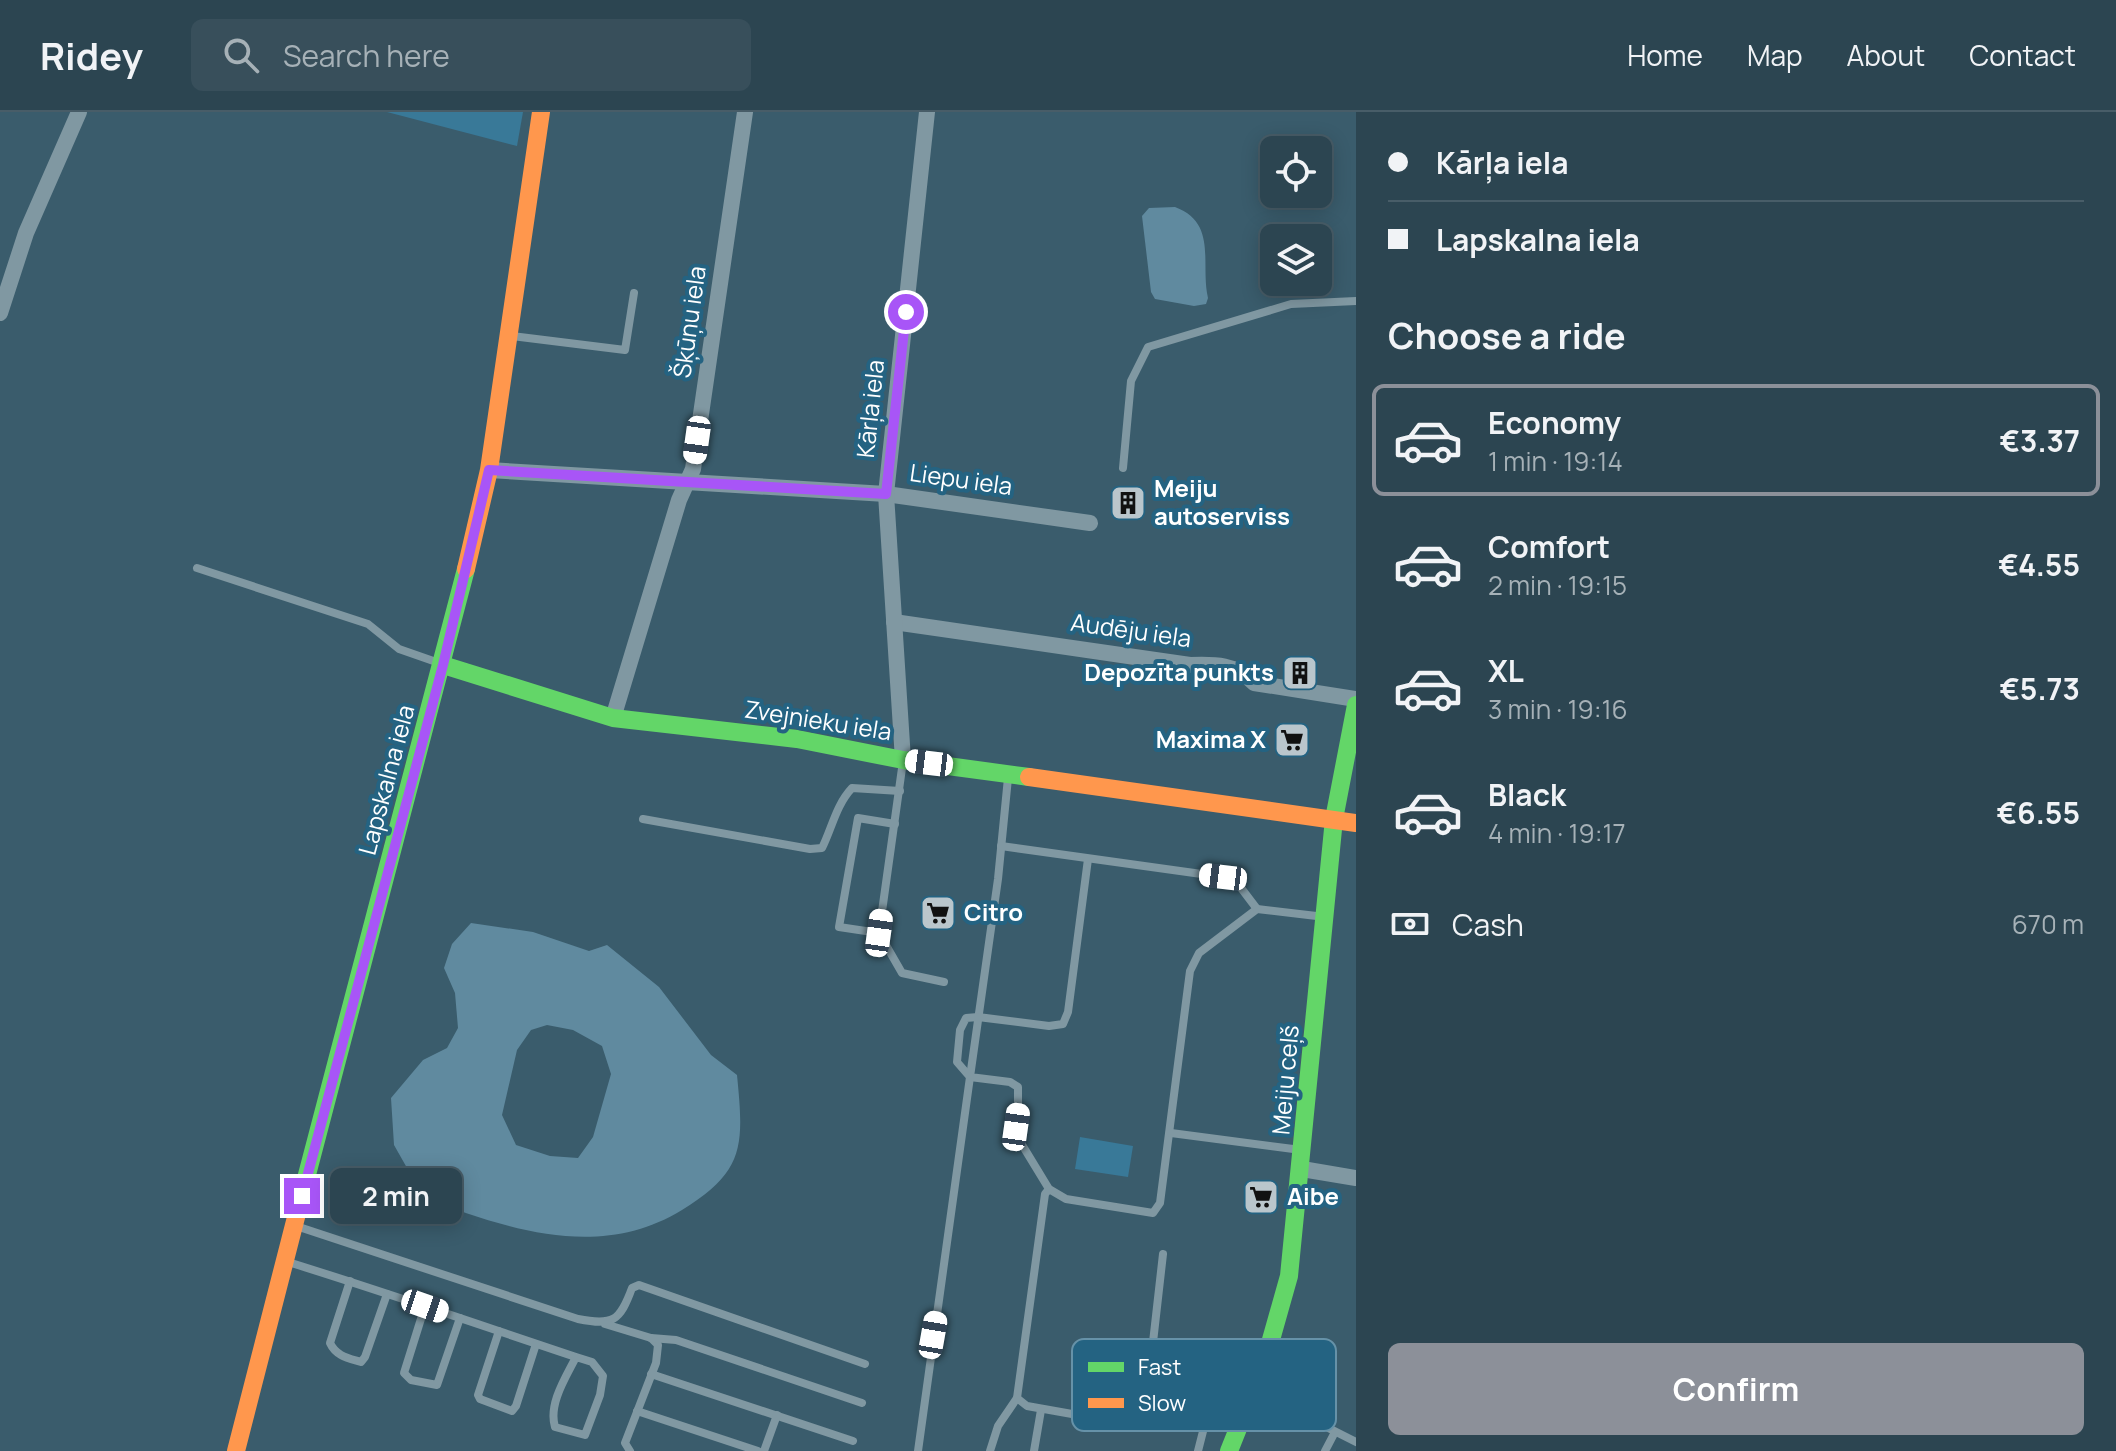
<!DOCTYPE html>
<meta charset="utf-8">
<style>
body{margin:0;font-family:Manrope,sans-serif;background:#384f5b;color:#f1f3f6;height:100vh;display:flex;flex-direction:column;font-size:30px;white-space:nowrap}
*{box-sizing:border-box;margin:0}
p{font-size:26px;color:#a6b1b7}
.icon{flex:none;width:44px;height:44px;fill:none;stroke:currentColor;stroke-width:2;stroke-linecap:round;stroke-linejoin:round}
.map{position:relative;flex:1;overflow:hidden}
.drawer{display:flex;flex-direction:column;background:#2c4551;width:760px}
.drawer>*{flex:none}
.hud{display:grid;align-content:center;height:176px;padding:0 32px;background:#2c4551}
.fabs{position:absolute;left:1260px;top:24px;display:grid;gap:16px}
.fabs a{display:grid;place-items:center;width:72px;height:72px;border-radius:12px;background:#2c4551;box-shadow:0 4px 20px #0003,0 0 0 2px #485d68;font-size:40px}
.end{position:absolute;width:36px;height:36px;margin:-18px;border:10px solid #a855f7;background:#fff;box-shadow:0 0 0 4px #fff}
.from{border-radius:50%}
.bubble{position:absolute;height:56px;border-radius:12px;background:#2c4551;box-shadow:0 4px 20px #0003,0 0 0 2px #485d68;font-size:26px;font-weight:700;line-height:56px;text-align:center}
.car{position:absolute;width:24px;height:48px;margin:-24px -12px;border-radius:10px;box-shadow:0 0 6px 2px #0007;background:linear-gradient(#fff 24%,#345 0 40%,#fff 0 76%,#345 0 86%,#fff 0)}
.hud b{display:flex;align-items:center;gap:28px;height:76px;font-size:30px}
.hud b+b{border-top:2px solid #485d68}
.hud i{width:20px;height:20px;background:#f1f3f6}
ul{padding:0;list-style:none}
li{display:flex;align-items:center;gap:24px;height:112px;margin:0 16px 12px;padding:0 16px;border:4px solid transparent;border-radius:12px}
li div{flex:1}
li b{display:block;font-size:30px}
li em{font-style:normal;font-weight:700}
li.current{border-color:#8c9099}
li>.icon{width:72px;height:72px;stroke-width:1.5}
h2{padding:0 32px;font-size:36px;line-height:96px}
.pay{display:flex;align-items:center;gap:20px;height:88px;padding:0 32px;font-size:30px}
.pay p{margin-inline-start:auto}
.action{display:flex;gap:16px;margin-top:auto;padding:16px 32px}
.action a{flex:1;height:92px;border-radius:12px;background:#8c9099;color:#fff;font-size:32px;font-weight:700;line-height:92px;text-align:center}
header{display:flex;align-items:center;gap:48px;box-sizing:border-box;height:112px;padding:0 40px;background:#2c4551;border-bottom:2px solid #485d68}
header strong{font-size:38px}
nav{display:flex;gap:44px;margin-inline-start:auto;font-size:28px}
.search{width:560px;height:72px;background:#384f5b;display:flex;align-items:center;gap:20px;box-sizing:border-box;padding:0 28px;border-radius:12px;color:#a6b1b7;font-size:30px}
main{display:flex;flex:1;min-height:0}
.map>svg:first-child{display:block}
</style>
<header>
<strong>Ridey</strong>
<div class="search"><svg class="icon" aria-label="search" viewBox="0 0 24 24"><circle cx="10" cy="10" r="6"/><path d="M15 15l6 6"/></svg>Search here</div>
<nav><a>Home</a><a>Map</a><a>About</a><a>Contact</a></nav>
</header>
<main>
<div class="map">
<svg width="1356" height="1339" viewBox="0 0 1356 1339">
<rect width="100%" height="100%" fill="#3a5c6c"/>
<g fill="#397998">
<polygon points="387,0 523,0 517,34"/>
<polygon points="1080,1025 1133,1034 1128,1065 1075,1057"/>
</g>
<g fill="#608a9f" fill-rule="evenodd">
<path d="M 1175,95 C 1218,111 1200,152 1208,186 L 1206,192 L 1194,194 L 1155,187 L 1151,180 L 1142,104 L 1149,96 Z"/>
<path d="M 471,811 L 533,820 L 589,839 L 607,833 L 659,875 L 711,943 L 737,963 C 744,1034 745,1059 682,1098 C 599,1149 508,1117 424,1086 L 394,1033 L 391,986 L 423,948 L 447,936 L 458,916 L 455,881 L 444,856 L 452,832 ZM 547,913 L 573,918 L 602,934 L 611,962 L 593,1025 L 578,1046 L 550,1044 L 516,1033 L 502,1003 L 517,938 L 531,918 Z"/>
</g>
<g fill="none" stroke-linecap="round" stroke-linejoin="round">
<g stroke="#8098a2" stroke-width="8">
<polyline points="512,224 625,238 634,181"/>
<polyline points="1123,356 1131,269 1148,235 1291,192 1356,189"/>
<polyline points="197,456 368,512 399,537 442,552"/>
<polyline points="903,649 879,821 902,861 944,870"/>
<polyline points="1008,666 998,767 970,965 1010,970 1018,975 1018,1026 1049,1077 1066,1087 1153,1101 1160,1091 1190,859 1199,841 1257,797 1325,805"/>
<path d="M 643,707 L 810,737 L 822,736 C 832,716 836,693 852,676 L 900,679"/>
<polyline points="1001,734 1223,765 1235,768 1257,797"/>
<polyline points="879,821 839,815 858,706 895,712"/>
<polyline points="1171,1021 1301,1038"/>
<polyline points="1049,1077 1045,1082 1017,1286 1027,1294 1134,1313 1144,1302 1146,1292 1163,1142"/>
<path d="M 296,1114 L 578,1207 C 613,1214 620,1209 632,1176 L 639,1173 L 865,1252"/>
<path d="M 288,1150 C 385,1180 480,1213 576,1245 L 592,1250 L 603,1264 L 600,1283 L 585,1323 L 555,1315 C 548,1292 566,1265 576,1245"/>
<path d="M 350,1169 L 330,1231 C 336,1244 348,1246 361,1250 L 365,1245 L 387,1182"/>
<polyline points="425,1194 404,1261 411,1268 437,1273 460,1206"/>
<polyline points="605,1212 651,1226 658,1233 656,1251 625,1331 630,1339"/>
<polyline points="499,1219 478,1283 480,1287 512,1299 516,1294 536,1232"/>
<polyline points="651,1226 676,1228 862,1291"/>
<polyline points="651,1262 853,1329"/>
<polyline points="1150,1263 1196,1274 1244,1293"/>
<polyline points="1253,1278 1356,1330"/>
<polyline points="637,1299 758,1339"/>
<polyline points="764,1339 777,1303"/>
<polyline points="918,1339 970,965 957,950 960,918 966,906 978,905 1049,914 1063,912 1068,900 1088,747"/>
<polyline points="990,1339 998,1314 1017,1286"/>
<polyline points="1034,1339 1041,1298"/>
<polyline points="1198,1339 1213,1280"/>
<polyline points="1325,1339 1335,1320"/>
</g>
<g stroke="#8098a2" stroke-width="16">
<polyline points="0,201 26,121 79,0"/>
<polyline points="489,358 886,382 1090,411"/>
<path d="M 894,510 L 1190,553 C 1214,552 1237,552 1254,571 L 1356,587"/>
<polyline points="613,606 679,388 693,357 745,0"/>
<polyline points="903,648 886,382 927,0"/>
<polyline points="1302,1057 1356,1066"/>
</g>
<g stroke="#63d668" stroke-width="18">
<polyline points="443,553 613,606 797,627 903,648 1029,665"/>
<polyline points="303,1078 466,457"/>
<polyline points="1229,1339 1265,1249 1289,1164 1334,707 1356,593"/>
</g>
<g stroke="#ff974d" stroke-width="18">
<polyline points="466,457 489,358 541,0"/>
<polyline points="1029,665 1356,711"/>
<polyline points="236,1339 303,1078"/>
</g>
</g>
<g fill="none" stroke-linecap="round" stroke-linejoin="round">
<polyline stroke="#a855f7" stroke-width="10" points="302,1084 443,553 489,358 886,382 906,200"/>
</g>
<defs>
<symbol id="building-square" viewBox="-11 -11 22 22"><rect x="-9" y="-9" width="18" height="18" rx="4" fill="#bac6cc" stroke="#246382"/><path d="M-4-6H4V6H1V3H-1V6H-4ZM-2.5-4.3h1.7v1.8h-1.7ZM.8-4.3h1.7v1.8H.8ZM-2.5-1h1.7V.8h-1.7ZM.8-1h1.7V.8H.8Z" fill="#111"/></symbol>
<symbol id="supermarket-square" viewBox="-11 -11 22 22"><rect x="-9" y="-9" width="18" height="18" rx="4" fill="#bac6cc" stroke="#246382"/><path d="M-6-5.5h2.5l.6 2H6L4.5 2H-2.5L-4.4-4H-6ZM-1.5 3.2a1.3 1.3 0 1 0 .1 0ZM3 3.2a1.3 1.3 0 1 0 .1 0Z" fill="#111"/></symbol>
</defs>
<g fill-rule="evenodd">
<use href="#building-square" x="1108" y="371" width="40" height="40"/>
<use href="#building-square" x="1280" y="541" width="40" height="40"/>
<use href="#supermarket-square" x="1272" y="608" width="40" height="40"/>
<use href="#supermarket-square" x="918" y="781" width="40" height="40"/>
<use href="#supermarket-square" x="1241" y="1065" width="40" height="40"/>
</g>
<g text-anchor="middle" stroke-width="8" stroke-linejoin="round" paint-order="stroke">
<g font-size="24" fill="#fff" stroke="#246382">
<text transform="translate(690 210) rotate(-82)" y="8">Šķūņu iela</text>
<text transform="translate(871 297) rotate(-84)" y="8">Kārļa iela</text>
<text transform="translate(961 368) rotate(8)" y="8">Liepu iela</text>
<text transform="translate(1131 519) rotate(8)" y="8">Audēju iela</text>
<text transform="translate(818 609) rotate(9)" y="8">Zvejnieku iela</text>
<text transform="translate(387 668) rotate(-75)" y="8">Lapskalna iela</text>
<text transform="translate(1286 968) rotate(-85)" y="8">Meiju ceļš</text>
</g>
<g font-size="24" font-weight="bold" fill="#fff" stroke="#246382" text-anchor="start">
<text x="1154" y="385">Meiju<tspan x="1154" dy="28">autoserviss</tspan></text>
<text x="1274" y="569" text-anchor="end">Depozīta punkts</text>
<text x="1266" y="636" text-anchor="end">Maxima X</text>
<text x="964" y="809">Citro</text>
<text x="1287" y="1093">Aibe</text>
</g>
</g>
<rect x="1072" y="1227" width="264" height="92" rx="12" fill="#246382" stroke="#6692a8" stroke-width="2"/>
<rect x="1088" y="1250" width="36" height="10" fill="#63d668"/>
<rect x="1088" y="1286" width="36" height="10" fill="#ff974d"/>
<g font-size="22" fill="#fff">
<text x="1138" y="1263">Fast</text>
<text x="1138" y="1299">Slow</text>
</g>
</svg>
<div class="fabs">
<a><svg class="icon" aria-label="locate" viewBox="0 0 24 24"><circle cx="12" cy="12" r="6"/><path d="M12 2v4M12 18v4M2 12h4M18 12h4"/></svg></a>
<a><svg class="icon" aria-label="layers" viewBox="0 0 24 24"><path d="M12 4l9 5-9 5-9-5zM3 14l9 5 9-5"/></svg></a>
</div>
<i class="end from" style="left:906px;top:200px"></i>
<i class="end" style="left:302px;top:1084px"></i>
<div class="bubble" style="left:330px;top:1056px;width:132px">2 min</div>
<i class="car" style="left:697px;top:328px;rotate:188deg"></i>
<i class="car" style="left:929px;top:651px;rotate:277deg"></i>
<i class="car" style="left:1223px;top:765px;rotate:277deg"></i>
<i class="car" style="left:879px;top:821px;rotate:8deg"></i>
<i class="car" style="left:1016px;top:1015px;rotate:8deg"></i>
<i class="car" style="left:425px;top:1194px;rotate:109deg"></i>
<i class="car" style="left:933px;top:1223px;rotate:10deg"></i>
</div>
<section class="drawer">
<div class="hud">
<b><i class="from"></i>Kārļa iela</b>
<b><i></i>Lapskalna iela</b>
</div>
<h2>Choose a ride</h2>
<ul>
<li class="current"><svg class="icon" aria-label="car" viewBox="0 0 24 24"><path d="M5 17H2v-5l4-1 3-4h7l3 4 3 1v5h-3M9 17h6M6 11h13"/><circle cx="7" cy="17" r="2"/><circle cx="17" cy="17" r="2"/></svg><div><b>Economy</b><p>1 min · 19:14</p></div><em>€3.37</em></li>
<li><svg class="icon" aria-label="car" viewBox="0 0 24 24"><path d="M5 17H2v-5l4-1 3-4h7l3 4 3 1v5h-3M9 17h6M6 11h13"/><circle cx="7" cy="17" r="2"/><circle cx="17" cy="17" r="2"/></svg><div><b>Comfort</b><p>2 min · 19:15</p></div><em>€4.55</em></li>
<li><svg class="icon" aria-label="car" viewBox="0 0 24 24"><path d="M5 17H2v-5l4-1 3-4h7l3 4 3 1v5h-3M9 17h6M6 11h13"/><circle cx="7" cy="17" r="2"/><circle cx="17" cy="17" r="2"/></svg><div><b>XL</b><p>3 min · 19:16</p></div><em>€5.73</em></li>
<li><svg class="icon" aria-label="car" viewBox="0 0 24 24"><path d="M5 17H2v-5l4-1 3-4h7l3 4 3 1v5h-3M9 17h6M6 11h13"/><circle cx="7" cy="17" r="2"/><circle cx="17" cy="17" r="2"/></svg><div><b>Black</b><p>4 min · 19:17</p></div><em>€6.55</em></li>
</ul>
<div class="pay"><svg class="icon" aria-label="cash" viewBox="0 0 24 24"><path d="M3 7h18v10H3z"/><circle cx="12" cy="12" r="2"/></svg>Cash<p>670 m</p></div>
<div class="action"><a>Confirm</a></div>
</section>
</main>
